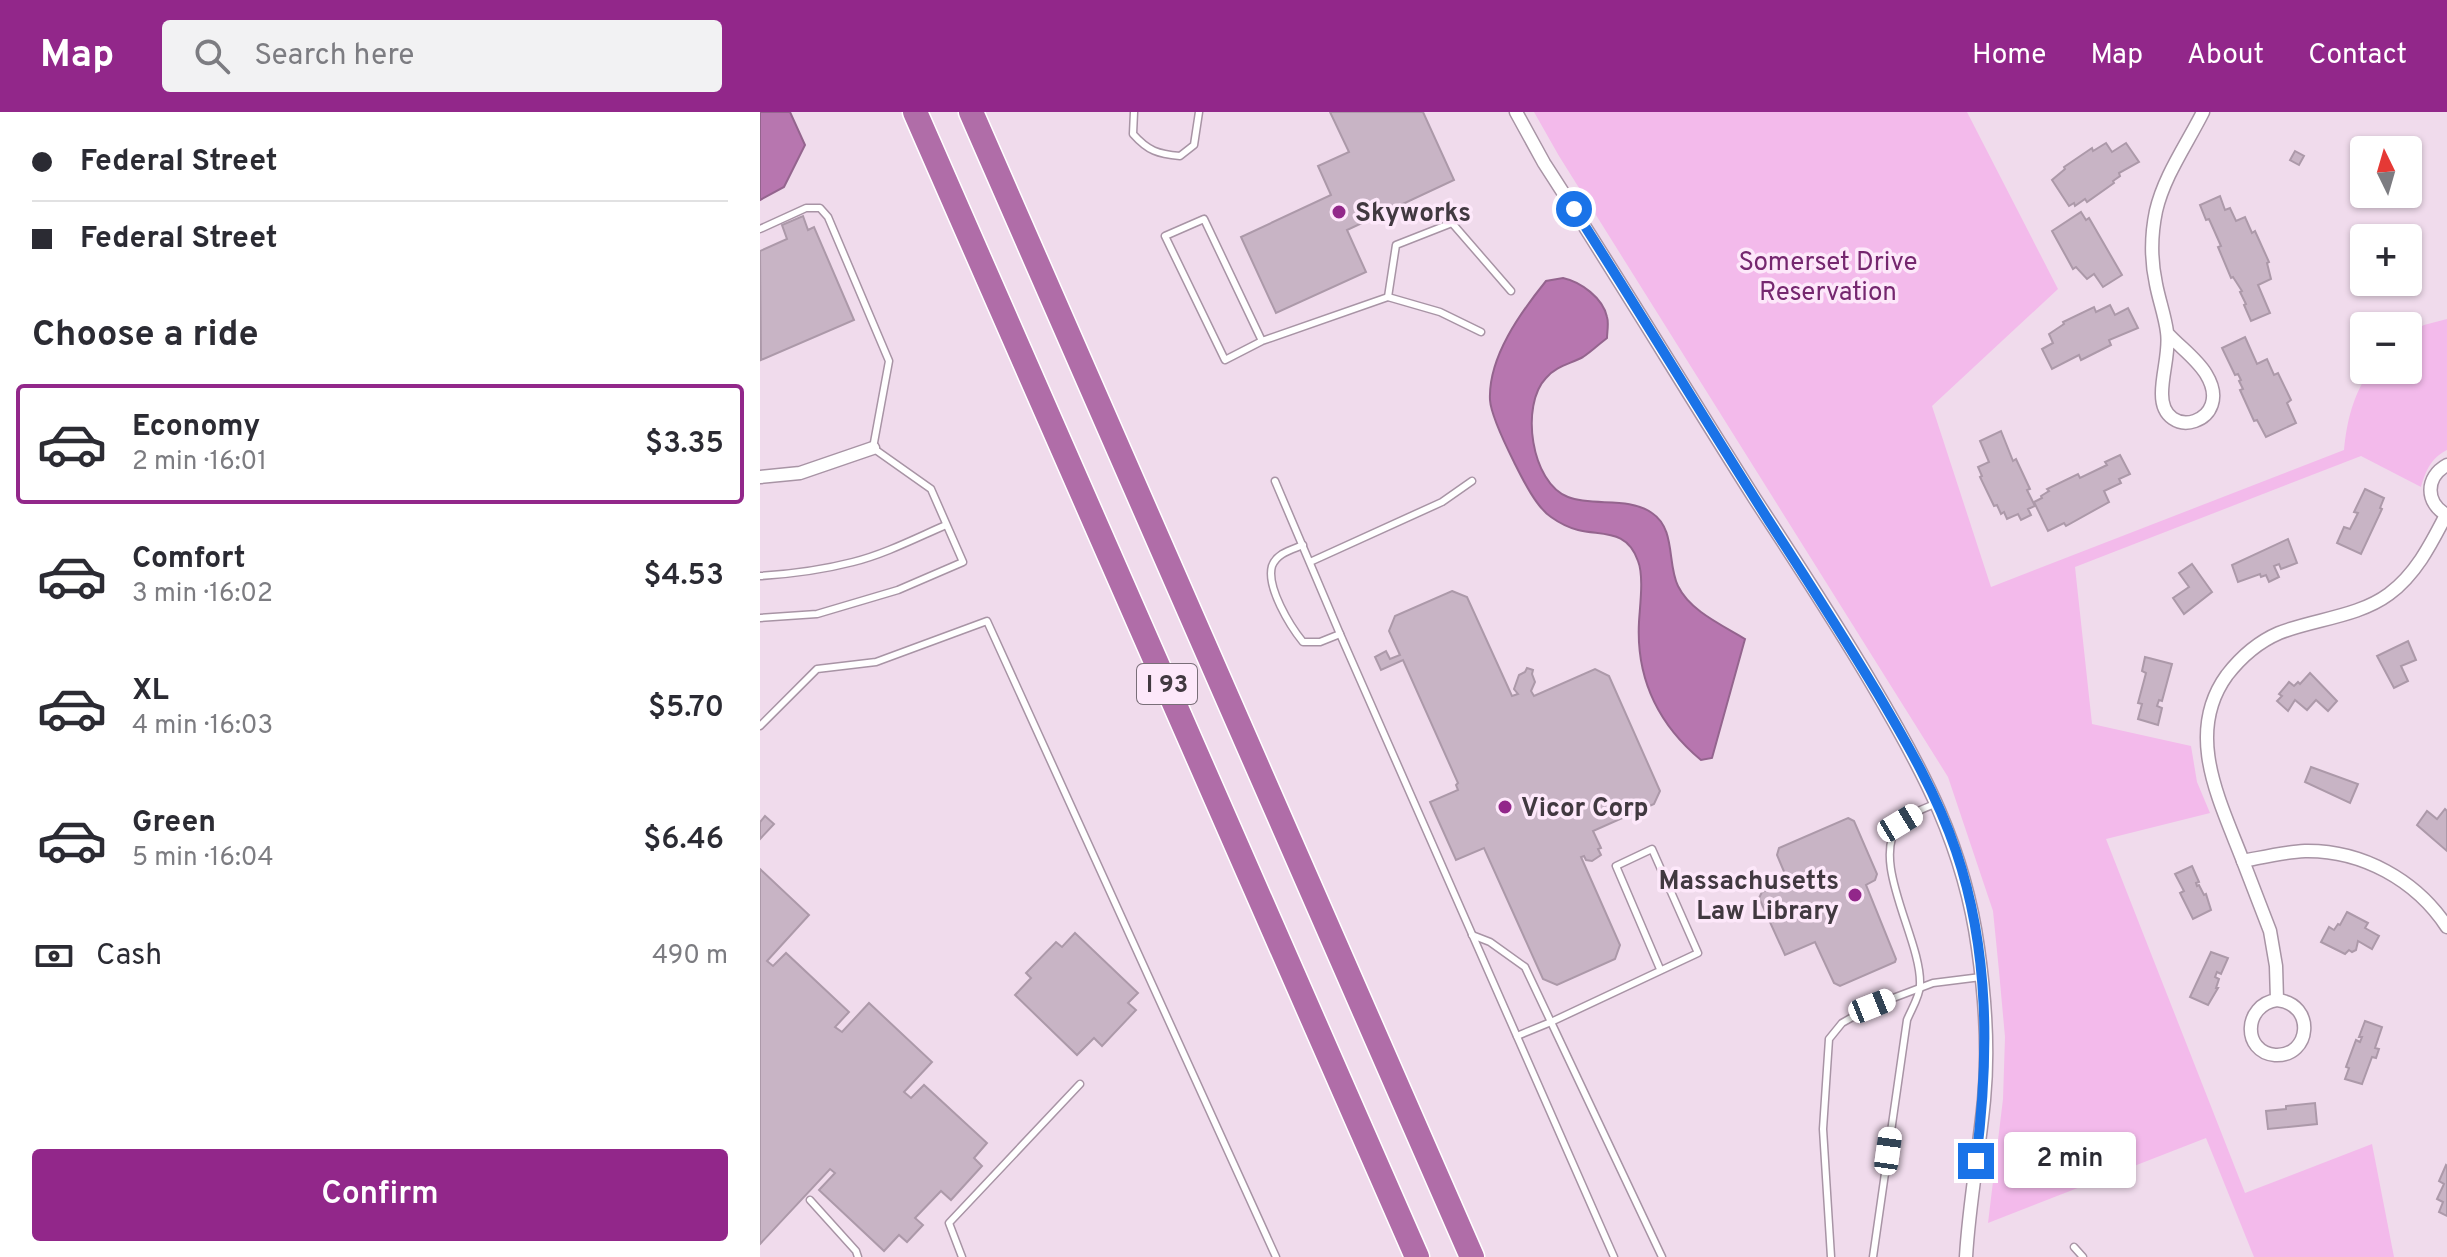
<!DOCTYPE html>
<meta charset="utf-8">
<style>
body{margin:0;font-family:Overpass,sans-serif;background:#f2f2f3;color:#2b2b33;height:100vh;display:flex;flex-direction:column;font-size:30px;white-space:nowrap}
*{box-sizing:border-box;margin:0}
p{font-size:26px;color:#7c7c81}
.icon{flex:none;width:44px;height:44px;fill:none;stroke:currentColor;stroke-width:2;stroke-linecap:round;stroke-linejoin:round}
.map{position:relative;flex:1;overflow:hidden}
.panel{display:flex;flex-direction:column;background:#fff;width:760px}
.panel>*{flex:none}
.top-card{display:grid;align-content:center;height:176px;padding:0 32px;background:#fff}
.needle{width:52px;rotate:355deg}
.buttons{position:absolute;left:1590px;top:24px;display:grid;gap:16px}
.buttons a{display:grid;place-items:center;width:72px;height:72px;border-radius:8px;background:#fff;box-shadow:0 2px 6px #0004;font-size:40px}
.end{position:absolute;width:36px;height:36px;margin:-18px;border:10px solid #1a73e8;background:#fff;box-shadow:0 0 0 4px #fff}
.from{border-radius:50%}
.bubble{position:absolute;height:56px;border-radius:8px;background:#fff;box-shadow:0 2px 6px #0004;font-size:26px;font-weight:600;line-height:56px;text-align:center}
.car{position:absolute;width:24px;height:48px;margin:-24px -12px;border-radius:10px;box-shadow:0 0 6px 2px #0007;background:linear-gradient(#fff 24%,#345 0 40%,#fff 0 76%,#345 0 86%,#fff 0)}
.top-card b{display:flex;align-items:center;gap:28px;height:76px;font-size:30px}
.top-card b+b{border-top:2px solid #e1e1e2}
.top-card i{width:20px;height:20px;background:#2b2b33}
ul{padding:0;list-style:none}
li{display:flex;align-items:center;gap:24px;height:120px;margin:0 16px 12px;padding:0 16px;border:4px solid transparent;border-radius:8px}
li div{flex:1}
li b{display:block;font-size:30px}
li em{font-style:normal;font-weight:600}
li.on{border-color:#92278a}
li>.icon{width:72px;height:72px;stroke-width:1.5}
h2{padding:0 32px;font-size:36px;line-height:96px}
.pay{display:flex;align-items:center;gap:20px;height:88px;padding:0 32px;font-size:30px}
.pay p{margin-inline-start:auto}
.primary-button{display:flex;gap:16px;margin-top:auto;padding:16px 32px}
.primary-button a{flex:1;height:92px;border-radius:8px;background:#92278a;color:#fff;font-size:32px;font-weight:600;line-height:92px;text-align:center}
header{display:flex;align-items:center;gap:48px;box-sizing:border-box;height:112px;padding:0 40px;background:#92278a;color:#fff}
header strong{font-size:38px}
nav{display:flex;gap:44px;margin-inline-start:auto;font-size:28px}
.search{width:560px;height:72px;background:#f2f2f3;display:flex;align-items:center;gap:20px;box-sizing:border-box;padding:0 28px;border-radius:8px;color:#7c7c81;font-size:30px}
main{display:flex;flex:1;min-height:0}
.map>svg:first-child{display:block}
</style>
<header>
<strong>Map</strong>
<div class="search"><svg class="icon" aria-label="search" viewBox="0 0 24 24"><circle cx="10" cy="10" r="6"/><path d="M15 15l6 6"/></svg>Search here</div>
<nav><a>Home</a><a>Map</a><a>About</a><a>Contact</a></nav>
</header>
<main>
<section class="panel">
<div class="top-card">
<b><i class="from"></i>Federal Street</b>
<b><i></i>Federal Street</b>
</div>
<h2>Choose a ride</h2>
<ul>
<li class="on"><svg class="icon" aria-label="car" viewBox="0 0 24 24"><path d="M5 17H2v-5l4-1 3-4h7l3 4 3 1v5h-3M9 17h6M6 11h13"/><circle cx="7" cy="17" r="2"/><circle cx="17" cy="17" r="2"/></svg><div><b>Economy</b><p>2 min · 16:01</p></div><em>$3.35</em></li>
<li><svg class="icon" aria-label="car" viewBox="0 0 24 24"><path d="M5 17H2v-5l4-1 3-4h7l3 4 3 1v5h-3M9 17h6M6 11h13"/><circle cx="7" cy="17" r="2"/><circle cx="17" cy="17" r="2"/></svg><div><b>Comfort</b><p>3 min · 16:02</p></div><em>$4.53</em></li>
<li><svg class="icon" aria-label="car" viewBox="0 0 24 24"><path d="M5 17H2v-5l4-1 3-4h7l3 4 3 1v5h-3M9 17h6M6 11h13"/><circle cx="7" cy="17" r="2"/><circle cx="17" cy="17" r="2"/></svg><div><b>XL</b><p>4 min · 16:03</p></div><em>$5.70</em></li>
<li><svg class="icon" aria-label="car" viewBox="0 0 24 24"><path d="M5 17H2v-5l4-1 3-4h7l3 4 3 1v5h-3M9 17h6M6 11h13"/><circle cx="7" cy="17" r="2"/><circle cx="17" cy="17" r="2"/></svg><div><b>Green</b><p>5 min · 16:04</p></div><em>$6.46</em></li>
</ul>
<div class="pay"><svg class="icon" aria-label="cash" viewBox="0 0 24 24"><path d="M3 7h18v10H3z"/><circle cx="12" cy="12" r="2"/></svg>Cash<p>490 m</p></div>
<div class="primary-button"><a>Confirm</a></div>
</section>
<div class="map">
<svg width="1687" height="1145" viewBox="0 0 1687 1145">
<rect width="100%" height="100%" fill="#f0dbec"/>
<path fill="#f3baeb" d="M 774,0 L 1207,0 L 1298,177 L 1172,294 L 1231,475 L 1584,338 C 1587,308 1593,284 1610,258 L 1648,258 L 1648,222 L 1664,213 L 1687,207 L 1687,338 C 1671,346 1666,358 1661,375 L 1601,344 L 1315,455 L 1332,612 L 1431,634 L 1437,670 L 1450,701 L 1346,727 L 1485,1081 L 1612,1032 L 1634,1145 L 1494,1145 L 1446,1026 L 1228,1111 L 1243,987 L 1245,925 L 1239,859 L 1233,799 L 1188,665 L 799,44 Z"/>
<g fill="#b776af" stroke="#94648e" stroke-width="2">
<polygon points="0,0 30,0 45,33 24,75 0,88"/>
<path d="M 803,166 C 821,170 843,186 847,205 C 849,211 847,220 847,226 C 839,232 831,240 823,245 C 810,252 796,254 786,266 C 760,293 771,371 808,385 C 834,395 868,384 892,401 C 916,417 907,452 918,474 C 930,499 962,513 985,527 L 952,646 L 941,648 C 898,612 876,566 879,510 C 880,493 884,464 878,449 C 867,417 843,424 818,418 C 810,416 798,410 791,405 C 776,395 762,366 754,350 C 747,336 731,303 730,288 C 728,245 761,200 786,169 Z"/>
</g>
<g fill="#c8b4c5" stroke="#ac99a9" stroke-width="2">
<polygon points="570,0 663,0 694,68 587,118 606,160 516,201 481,125 571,83 558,54 589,40"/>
<polygon points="1346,31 1352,40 1366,31 1379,50 1359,61 1360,64 1353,69 1354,71 1327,90 1325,87 1315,94 1314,91 1309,94 1292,68 1305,57 1304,55 1332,36 1333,39"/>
<polygon points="1535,39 1544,44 1539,53 1530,48"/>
<polygon points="1460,84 1465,98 1470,96 1476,109 1485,105 1492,121 1495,119 1509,150 1507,151 1511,167 1498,173 1510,201 1491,209 1484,193 1486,192 1480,180 1482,179 1473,165 1471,166 1458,135 1461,134 1449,107 1446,108 1440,93"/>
<polygon points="1321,100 1326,108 1329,106 1362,163 1343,175 1334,162 1327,167 1316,155 1313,157 1292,119"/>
<polygon points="43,104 48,118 54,115 94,208 1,248 0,139 27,127 22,113"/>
<polygon points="1350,193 1355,203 1368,196 1378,216 1349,228 1351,233 1321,248 1319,243 1292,257 1282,237 1293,231 1289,222 1304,212 1303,210 1334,195 1336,200"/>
<polygon points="1485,225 1497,252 1507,247 1514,263 1518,261 1531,288 1527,291 1536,311 1506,325 1497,308 1494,309 1480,278 1483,277 1479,269 1481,268 1478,262 1475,263 1462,236"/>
<polygon points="1241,319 1253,349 1256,347 1270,377 1267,378 1275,394 1268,397 1271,403 1261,408 1258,402 1247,407 1244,400 1241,402 1237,393 1234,394 1220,365 1222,364 1218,355 1229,350 1220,329"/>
<polygon points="1360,343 1370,362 1359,367 1361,371 1344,379 1349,390 1306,414 1304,411 1288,419 1274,390 1282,386 1281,384 1289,379 1287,377 1318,362 1320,366 1347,353 1345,350"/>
<polygon points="1605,377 1624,386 1620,396 1622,397 1601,442 1577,431 1584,415 1590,417 1598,401 1594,400"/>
<polygon points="1528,427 1537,451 1521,457 1519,452 1514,454 1519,465 1509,470 1506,463 1501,465 1500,462 1478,470 1472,453"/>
<polygon points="1432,452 1452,480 1424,502 1413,486 1429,475 1419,461"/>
<polygon points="692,479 707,485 752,584 758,582 754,577 759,563 765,560 767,556 773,558 772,562 775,570 771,579 774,584 835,557 849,564 900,679 894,692 833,719 841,736 838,737 841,743 832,749 826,748 824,744 821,745 860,833 855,847 797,873 783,867 724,736 696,748 670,690 698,678 696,673 698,671 643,548 621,558 615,545 626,539 630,547 640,543 629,519 635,504"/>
<polygon points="1648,529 1656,548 1641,554 1648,569 1634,576 1617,544"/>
<polygon points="1385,545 1412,552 1402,589 1399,588 1397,594 1402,596 1398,613 1378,607 1382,592 1378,591 1386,561 1382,559"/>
<polygon points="1550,561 1577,589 1568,599 1556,588 1547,598 1535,588 1528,599 1517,589 1522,584 1519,582 1529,570 1534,574 1538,570 1540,572"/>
<polygon points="1551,655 1598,672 1590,691 1545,670"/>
<polygon points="1685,697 1687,699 1687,739 1657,713 1667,699 1677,707"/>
<polygon points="5,704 14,712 0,727 0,710"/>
<polygon points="1088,706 1094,709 1117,762 1115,768 1106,773 1136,847 1135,850 1080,874 1074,871 1055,830 1025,843 999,786 1002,780 1028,769 1017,743 1019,736"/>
<polygon points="1432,754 1439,770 1436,771 1437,774 1439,773 1444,783 1446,782 1451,798 1433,807 1420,781 1424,779 1415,762"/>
<polygon points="0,757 49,803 7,849 13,854 26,841 89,900 75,915 82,920 109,891 172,950 144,980 151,986 164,973 227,1031 214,1046 222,1054 191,1088 181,1079 155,1106 163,1113 147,1130 139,1123 124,1139 59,1078 75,1061 70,1057 0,1132"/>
<polygon points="1587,800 1608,811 1605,816 1619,824 1612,837 1598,829 1596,838 1592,840 1589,838 1585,842 1561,830 1569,815 1574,818 1578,812 1580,813"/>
<polygon points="315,821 378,881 368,891 376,898 342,934 334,926 317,943 255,883 271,866 266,861 296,830 302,835"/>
<polygon points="1451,840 1468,846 1461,862 1457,860 1455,865 1459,867 1456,876 1458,876 1448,893 1430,885"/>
<polygon points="1605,909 1622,915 1615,936 1619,937 1616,946 1612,945 1602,972 1585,967 1589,956 1586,955 1596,928 1600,930 1602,925 1599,925"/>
<polygon points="1555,991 1557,1012 1508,1017 1506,999 1526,997 1526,994"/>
<polygon points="1686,1053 1687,1054 1687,1104 1679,1100 1683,1090 1677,1087 1684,1072 1679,1069"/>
</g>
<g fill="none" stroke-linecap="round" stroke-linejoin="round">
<defs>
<g id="service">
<path d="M 374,0 L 373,22 C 388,39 398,42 420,44 L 434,33 L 439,0"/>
<polyline points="0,117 46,96 60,96 68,105 129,249 113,336 171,377 203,450 138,478 57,502 0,506"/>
<polyline points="628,185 636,133 692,111 751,179"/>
<polyline points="502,229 465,248 405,124 444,107 502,229 628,185 680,200 721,220"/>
<polyline points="515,369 580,522 854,1145"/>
<path d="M 543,433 C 531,438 517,441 512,454 C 506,475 530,514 543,530 L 560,530 L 580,522"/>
<polyline points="550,450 682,390 712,369"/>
<path d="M 0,464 C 31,462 62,458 93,450 C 125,442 156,426 186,413"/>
<polyline points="0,614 57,557 116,550 227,509 516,1145"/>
<polyline points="712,823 730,830 765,855 791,910 757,924"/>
<polyline points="900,857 856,754 892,737 938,841 791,910 902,1145"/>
<polyline points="50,1088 96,1139 98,1145"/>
<polyline points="1314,1135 1323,1145"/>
<polyline points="202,1145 189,1111 320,972"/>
<polyline points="1071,1145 1063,1017 1069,927 1082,911 1112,894 1173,871 1221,865"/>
<path d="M 1113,1145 L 1147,908 C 1151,898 1160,884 1160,873 C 1162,828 1109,750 1139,712 C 1147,702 1166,696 1177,691"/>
</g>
<g id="minor">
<path d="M 756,0 L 784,51 C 856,162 924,275 995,387 C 1035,448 1075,509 1112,572 C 1163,658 1204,734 1218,836 C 1225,885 1229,937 1224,988 C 1219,1040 1209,1092 1206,1145"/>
<path d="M 1408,222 C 1420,235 1437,247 1446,262 C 1476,311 1401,332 1402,281 C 1402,261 1410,239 1407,220 C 1405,204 1399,188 1396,172 C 1391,149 1391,123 1396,99 C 1404,64 1427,32 1443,0"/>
<path d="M 1687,353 C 1665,365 1665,391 1687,403"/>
<polyline points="0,365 40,361 113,336"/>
<path d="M 1686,403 C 1671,432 1656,462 1629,482 C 1598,505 1554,507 1519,521 C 1498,530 1481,545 1467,563 C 1424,622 1460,689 1483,749 C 1504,745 1524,740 1545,739 C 1602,738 1656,768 1687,815"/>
<path d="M 1483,749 L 1510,819 L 1516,854 L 1517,888 C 1483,893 1482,940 1515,943 C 1551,945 1556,892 1517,888"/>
</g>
<g id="motorway">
<polyline points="155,0 657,1145"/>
<polyline points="211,0 712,1145"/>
</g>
</defs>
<use href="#service" stroke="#a894a5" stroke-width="9"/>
<use href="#minor" stroke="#a894a5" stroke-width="15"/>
<use href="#motorway" stroke="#fff" stroke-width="27"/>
<use href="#service" stroke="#fff" stroke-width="6"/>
<use href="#minor" stroke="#fff" stroke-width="12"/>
<use href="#motorway" stroke="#b06da8" stroke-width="24"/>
</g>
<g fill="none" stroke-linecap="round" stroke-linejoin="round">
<path stroke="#1a73e8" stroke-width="10" d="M 814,97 C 880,200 943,305 1009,409 C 1046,466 1083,524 1118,582 C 1148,633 1177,683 1196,739 C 1230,839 1229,946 1216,1049"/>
</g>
<g fill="#92278a" stroke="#fde8fa" stroke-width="3">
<circle cx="579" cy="100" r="8"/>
<circle cx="745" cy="695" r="8"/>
<circle cx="1095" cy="783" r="8"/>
</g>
<g text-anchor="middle" stroke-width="7" stroke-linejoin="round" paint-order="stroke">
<rect fill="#fde8fa" stroke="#796e78" stroke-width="2" x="377" y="552" width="60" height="40" rx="6"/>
<g font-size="24" font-weight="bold" fill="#413940">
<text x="407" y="580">I 93</text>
</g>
<g font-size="26" font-weight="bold" fill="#413940" stroke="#fde8fa" text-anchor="start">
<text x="595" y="109">Skyworks</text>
<text x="761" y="704">Vicor Corp</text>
<text x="1079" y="777" text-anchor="end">Massachusetts<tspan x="1079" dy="30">Law Library</tspan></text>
</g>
<g font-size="26" fill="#75276f" stroke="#fde8fa">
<text x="1068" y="158">Somerset Drive<tspan x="1068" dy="30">Reservation</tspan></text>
</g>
</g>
</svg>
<div class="buttons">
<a><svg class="needle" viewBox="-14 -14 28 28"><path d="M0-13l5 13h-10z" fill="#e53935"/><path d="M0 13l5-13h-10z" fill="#7c7c81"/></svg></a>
<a>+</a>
<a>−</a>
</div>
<i class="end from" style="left:814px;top:97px"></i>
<i class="end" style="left:1216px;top:1049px"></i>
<div class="bubble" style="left:1244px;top:1020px;width:132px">2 min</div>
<i class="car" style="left:1140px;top:711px;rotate:59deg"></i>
<i class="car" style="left:1112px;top:894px;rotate:68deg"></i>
<i class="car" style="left:1128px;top:1039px;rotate:8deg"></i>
</div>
</main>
